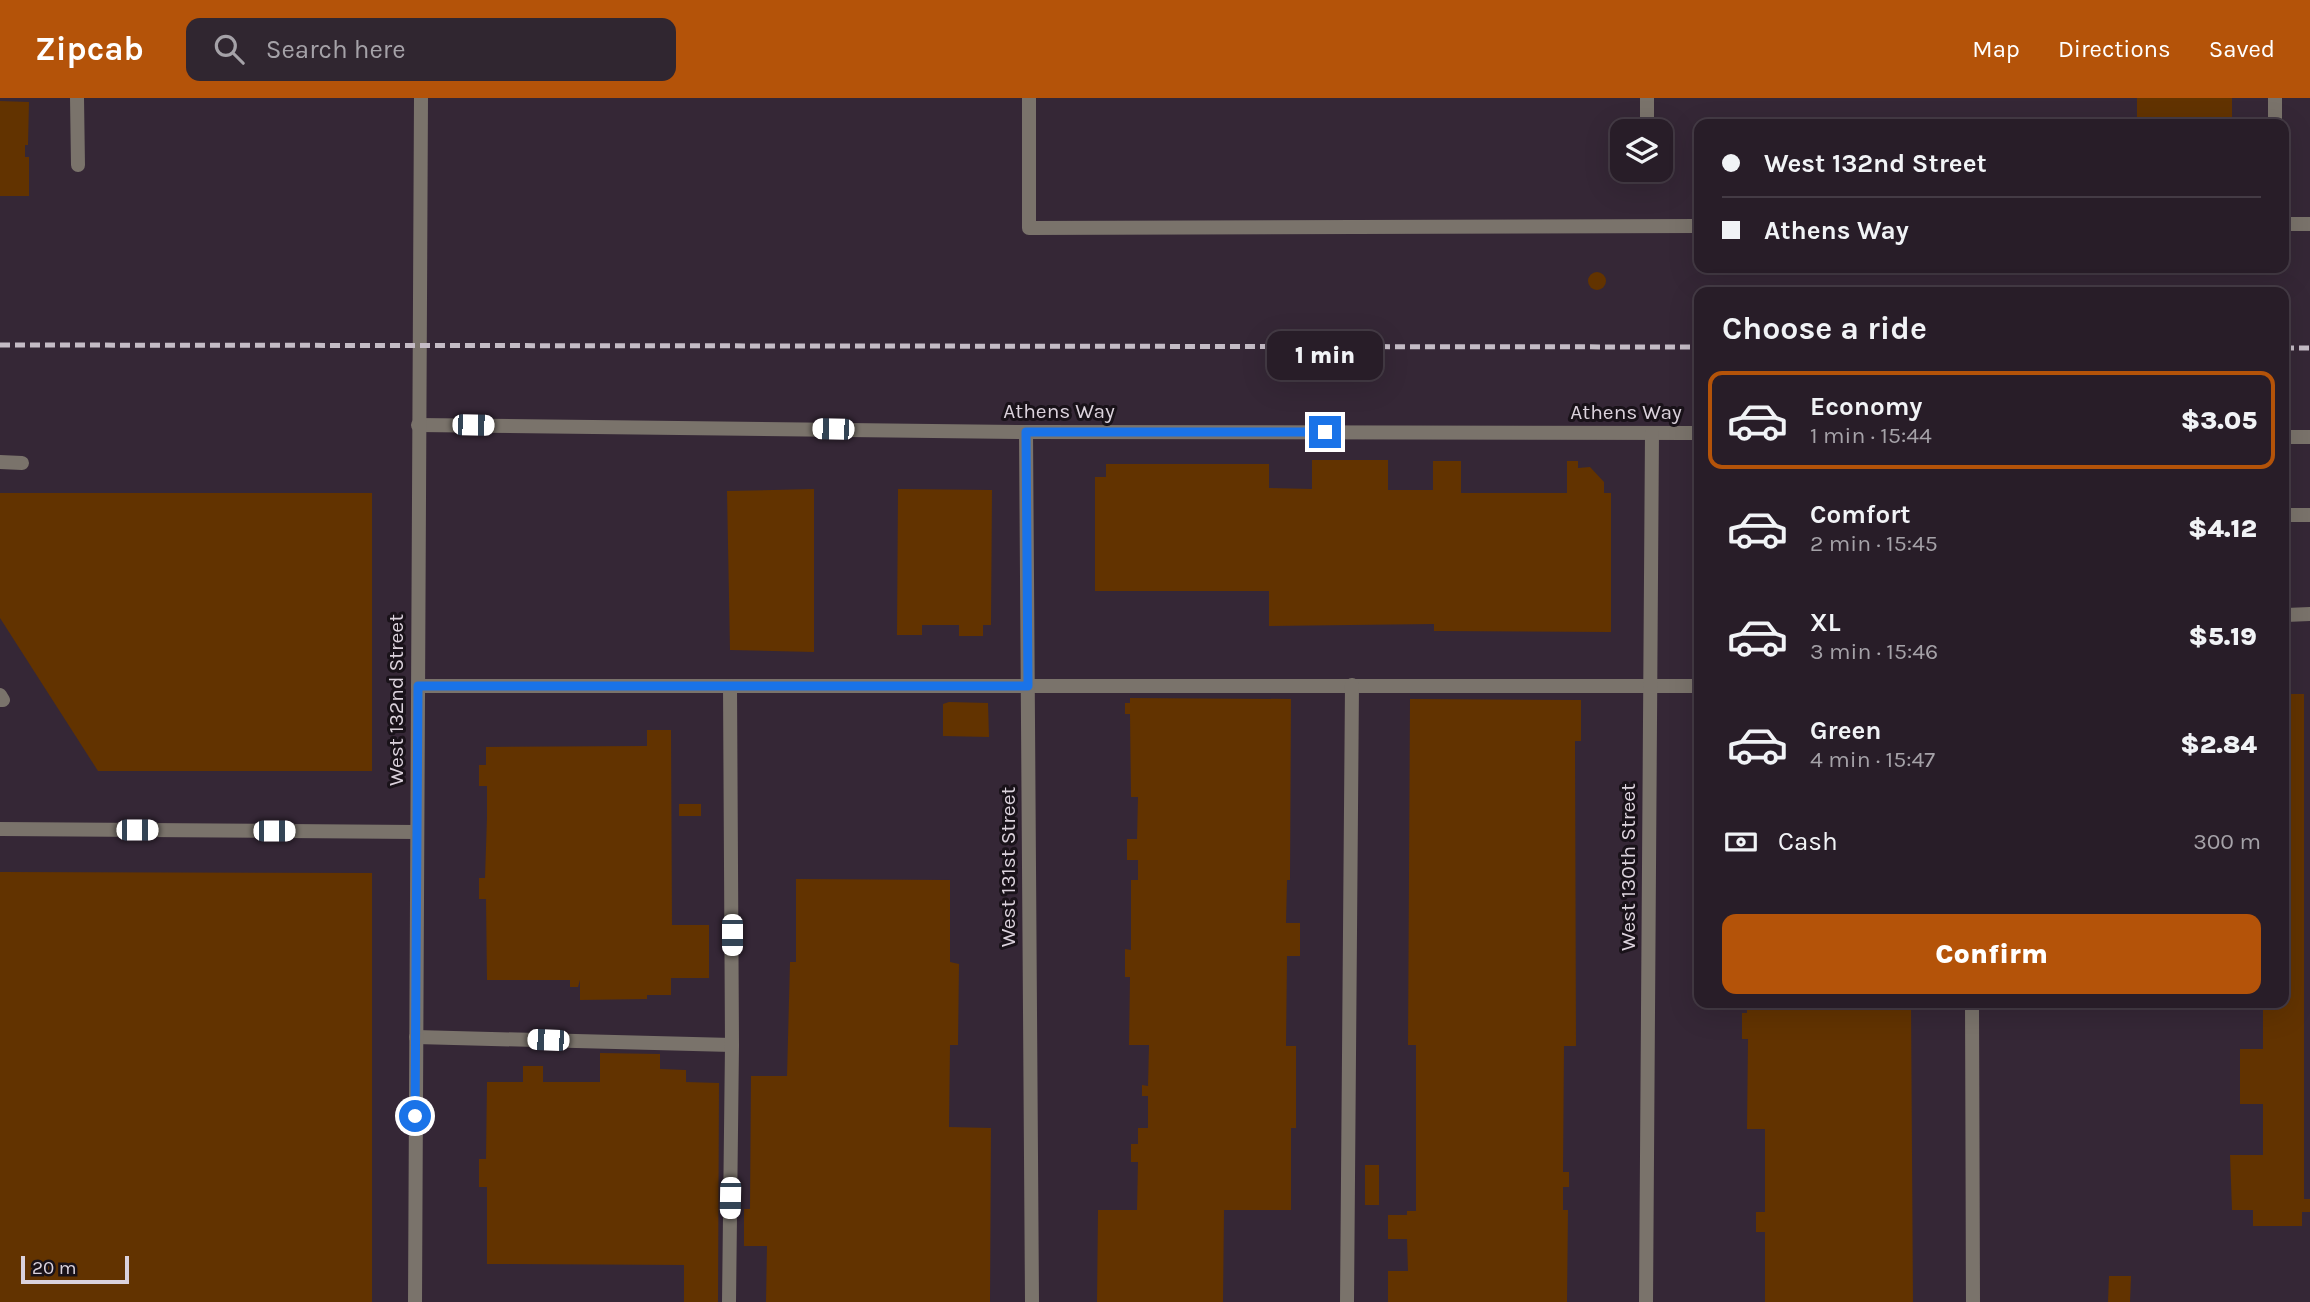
<!DOCTYPE html>
<meta charset="utf-8">
<style>
body{margin:0;font-family:Karla,sans-serif;background:#302630;color:#f1f3f6;height:100vh;display:flex;flex-direction:column;font-size:26px;white-space:nowrap}
*{box-sizing:border-box;margin:0}
p{font-size:23px;color:#a5a2a8}
.icon{flex:none;width:38px;height:38px;fill:none;stroke:currentColor;stroke-width:2;stroke-linecap:round;stroke-linejoin:round}
.map{position:relative;flex:1;overflow:hidden}
.details{position:absolute;left:1694px;top:189px;width:595px;height:721px;display:flex;flex-direction:column;background:#281d28;border-radius:14px;box-shadow:0 7px 28px #0002,0 0 0 2px #443b45}
.details>*{flex:none}
.banner{position:absolute;left:1694px;top:21px;width:595px;height:154px;border-radius:14px;box-shadow:0 7px 28px #0002,0 0 0 2px #443b45;display:grid;align-content:center;height:154px;padding:0 28px;background:#281d28}
.tools{position:absolute;left:1610px;top:21px;display:grid;gap:14px}
.tools a{display:grid;place-items:center;width:63px;height:63px;border-radius:14px;background:#281d28;box-shadow:0 7px 28px #0002,0 0 0 2px #443b45;font-size:35px}
.scale{position:absolute;left:21px;bottom:18px;width:108px;box-sizing:border-box;padding-left:7px;border:4px solid #dbd2dc;border-top:0;font-size:19px;line-height:24px;white-space:nowrap;color:#dbd2dc;-webkit-text-stroke:5px #191219;paint-order:stroke}
.end{position:absolute;width:32px;height:32px;margin:-16px;border:9px solid #1a73e8;background:#fff;box-shadow:0 0 0 4px #fff}
.from{border-radius:50%}
.bubble{position:absolute;height:49px;border-radius:14px;background:#281d28;box-shadow:0 7px 28px #0002,0 0 0 2px #443b45;font-size:23px;font-weight:800;line-height:49px;text-align:center}
.car{position:absolute;width:21px;height:42px;margin:-21px -10px;border-radius:9px;box-shadow:0 0 5px 2px #0007;background:linear-gradient(#fff 24%,#345 0 40%,#fff 0 76%,#345 0 86%,#fff 0)}
.banner b{display:flex;align-items:center;gap:24px;height:66px;font-size:26px}
.banner b+b{border-top:2px solid #443b45}
.banner i{width:18px;height:18px;background:#f1f3f6}
ul{padding:0;list-style:none}
li{display:flex;align-items:center;gap:21px;height:98px;margin:0 14px 10px;padding:0 14px;border:4px solid transparent;border-radius:14px}
li div{flex:1}
li b{display:block;font-size:26px}
li em{font-style:normal;font-weight:800}
li.current{border-color:#b45309}
li>.icon{width:63px;height:63px;stroke-width:1.5}
h2{padding:0 28px;font-size:32px;line-height:84px}
.pay{display:flex;align-items:center;gap:18px;height:77px;padding:0 28px;font-size:26px}
.pay p{margin-inline-start:auto}
.cta{display:flex;gap:14px;margin-top:auto;padding:14px 28px}
.cta a{flex:1;height:80px;border-radius:14px;background:#b45309;color:#fff;font-size:28px;font-weight:800;line-height:80px;text-align:center}
header{display:flex;align-items:center;gap:42px;box-sizing:border-box;height:98px;padding:0 35px;background:#b45309;color:#fff}
header strong{font-size:33px}
nav{display:flex;gap:38px;margin-inline-start:auto;font-size:24px}
.search{width:490px;height:63px;background:#302630;display:flex;align-items:center;gap:18px;box-sizing:border-box;padding:0 24px;border-radius:14px;color:#a5a2a8;font-size:26px}
.map>svg:first-child{display:block}
</style>
<header>
<strong>Zipcab</strong>
<div class="search"><svg class="icon" aria-label="search" viewBox="0 0 24 24"><circle cx="10" cy="10" r="6"/><path d="M15 15l6 6"/></svg>Search here</div>
<nav><a>Map</a><a>Directions</a><a>Saved</a></nav>
</header>
<div class="map">
<svg width="2310" height="1204" viewBox="0 0 2310 1204">
<rect width="100%" height="100%" fill="#352736"/>
<g fill="#623300">
<rect x="2137" y="0" width="95" height="26"/>
<polygon points="0,3 29,4 28,47 25,47 25,59 29,59 29,98 0,98"/>
<circle cx="1597" cy="183" r="9"/>
<polygon points="1312,362 1388,362 1388,392 1433,392 1433,363 1461,363 1461,395 1567,395 1567,363 1578,363 1578,370 1590,369 1604,384 1604,395 1611,395 1611,534 1434,533 1434,526 1269,528 1269,493 1095,493 1095,379 1106,379 1106,366 1269,366 1269,390 1312,391"/>
<polygon points="814,391 814,554 730,552 727,393"/>
<polygon points="898,391 992,392 991,527 983,527 983,538 959,538 959,527 922,527 922,537 897,537"/>
<polygon points="0,395 372,395 372,673 98,673 0,520"/>
<polygon points="2284,596 2304,596 2304,1101 2310,1101 2310,1114 2302,1114 2302,1128 2253,1128 2253,1112 2232,1112 2230,1057 2263,1057 2263,1006 2240,1006 2240,951 2263,951 2263,905 2284,905"/>
<polygon points="1130,600 1291,601 1290,782 1287,782 1286,825 1300,825 1300,858 1287,858 1286,948 1296,948 1296,1030 1291,1030 1291,1112 1224,1112 1223,1204 1097,1204 1098,1112 1137,1112 1138,1064 1131,1064 1131,1046 1138,1046 1138,1030 1148,1030 1148,998 1142,998 1142,987 1148,988 1149,947 1129,947 1130,879 1125,879 1125,851 1131,852 1131,782 1138,782 1138,762 1127,762 1127,741 1137,741 1138,699 1131,699 1130,616 1125,616 1125,605 1130,605"/>
<polygon points="1410,601 1581,602 1581,643 1575,643 1576,948 1564,948 1563,1074 1569,1074 1569,1089 1563,1089 1563,1112 1568,1112 1567,1204 1388,1204 1388,1173 1408,1173 1407,1141 1388,1141 1388,1117 1407,1117 1407,1113 1416,1113 1416,947 1408,947"/>
<polygon points="949,604 988,605 989,639 943,638 943,606"/>
<polygon points="647,632 671,632 672,827 709,827 709,880 671,880 671,897 647,897 647,901 580,902 580,882 578,889 570,889 570,882 487,882 486,801 479,801 479,780 485,780 487,719 487,688 479,688 479,667 486,667 486,649 647,648"/>
<rect x="679" y="706" width="22" height="12"/>
<polygon points="0,774 372,775 372,1204 0,1204"/>
<polygon points="796,781 950,782 950,864 959,866 958,947 950,947 949,1029 991,1030 990,1204 766,1204 767,1148 744,1148 744,1111 750,1111 751,978 787,978 790,864 796,864"/>
<polygon points="1747,905 1911,905 1913,1204 1765,1204 1765,1134 1756,1134 1756,1114 1765,1114 1765,1031 1747,1031 1748,941 1742,941 1742,915 1747,915"/>
<polygon points="600,955 660,956 660,971 686,972 686,984 719,985 718,1204 684,1204 684,1167 487,1166 487,1089 479,1089 479,1061 486,1061 487,984 523,984 523,968 543,968 543,984 600,984"/>
<rect x="1365" y="1067" width="14" height="40"/>
<polygon points="2109,1178 2131,1178 2130,1204 2108,1204"/>
</g>
<g fill="none" stroke-linecap="round" stroke-linejoin="round">
<g stroke="#7a736b" stroke-width="14">
<polyline points="77,0 78,67"/>
<polyline points="0,364 22,365"/>
<polyline points="2284,417 2310,417"/>
<polyline points="2284,517 2310,516"/>
<polyline points="418,588 1699,588"/>
<polyline points="0,597 3,602 0,602"/>
<polyline points="0,731 417,734"/>
<polyline points="1972,905 1973,1204"/>
<polyline points="416,939 732,947"/>
<polyline points="729,1204 732,947 730,588"/>
<polyline points="1347,1204 1352,587"/>
</g>
<g stroke="#7a736b" stroke-width="14">
<polyline points="1029,0 1029,130 1699,128"/>
<polyline points="1647,0 1647,33"/>
<polyline points="2275,0 2275,26"/>
<polyline points="2284,126 2310,126"/>
<polyline points="418,327 1026,334 1699,335"/>
<polyline points="1026,334 1032,1204"/>
<polyline points="2284,339 2310,339"/>
<polyline points="415,1204 421,0"/>
<polyline points="1646,1204 1652,335"/>
</g>
<g stroke="#c5bcc6" stroke-width="5" stroke-dasharray="10 5" stroke-linecap="butt">
<polyline points="0,247 1699,249"/>
<polyline points="2284,250 2310,250"/>
</g>
</g>
<g fill="none" stroke-linecap="round" stroke-linejoin="round">
<polyline stroke="#1a73e8" stroke-width="9" points="415,1018 418,588 1028,588 1026,334 1325,334"/>
</g>
<g text-anchor="middle" stroke-width="6" stroke-linejoin="round" paint-order="stroke">
<g font-size="21" fill="#dbd2dc" stroke="#191219">
<text x="1059" y="320">Athens Way</text>
<text x="1626" y="321">Athens Way</text>
<text transform="translate(396 602) rotate(-90)" y="7">West 132nd Street</text>
<text transform="translate(1008 769) rotate(-90)" y="7">West 131st Street</text>
<text transform="translate(1628 769) rotate(-90)" y="7">West 130th Street</text>
</g>
</g>
</svg>
<div class="tools">
<a><svg class="icon" aria-label="layers" viewBox="0 0 24 24"><path d="M12 4l9 5-9 5-9-5zM3 14l9 5 9-5"/></svg></a>
</div>
<div class="scale">20 m</div>
<i class="end from" style="left:415px;top:1018px"></i>
<i class="end" style="left:1325px;top:334px"></i>
<div class="bubble" style="left:1267px;top:233px;width:116px">1 min</div>
<i class="car" style="left:473px;top:327px;rotate:91deg"></i>
<i class="car" style="left:833px;top:331px;rotate:271deg"></i>
<i class="car" style="left:137px;top:732px;rotate:90deg"></i>
<i class="car" style="left:274px;top:733px;rotate:90deg"></i>
<i class="car" style="left:732px;top:837px;rotate:180deg"></i>
<i class="car" style="left:548px;top:942px;rotate:272deg"></i>
<i class="car" style="left:730px;top:1100px;rotate:181deg"></i>
<div class="banner">
<b><i class="from"></i>West 132nd Street</b>
<b><i></i>Athens Way</b>
</div>
<section class="details">
<h2>Choose a ride</h2>
<ul>
<li class="current"><svg class="icon" aria-label="car" viewBox="0 0 24 24"><path d="M5 17H2v-5l4-1 3-4h7l3 4 3 1v5h-3M9 17h6M6 11h13"/><circle cx="7" cy="17" r="2"/><circle cx="17" cy="17" r="2"/></svg><div><b>Economy</b><p>1 min · 15:44</p></div><em>$3.05</em></li>
<li><svg class="icon" aria-label="car" viewBox="0 0 24 24"><path d="M5 17H2v-5l4-1 3-4h7l3 4 3 1v5h-3M9 17h6M6 11h13"/><circle cx="7" cy="17" r="2"/><circle cx="17" cy="17" r="2"/></svg><div><b>Comfort</b><p>2 min · 15:45</p></div><em>$4.12</em></li>
<li><svg class="icon" aria-label="car" viewBox="0 0 24 24"><path d="M5 17H2v-5l4-1 3-4h7l3 4 3 1v5h-3M9 17h6M6 11h13"/><circle cx="7" cy="17" r="2"/><circle cx="17" cy="17" r="2"/></svg><div><b>XL</b><p>3 min · 15:46</p></div><em>$5.19</em></li>
<li><svg class="icon" aria-label="car" viewBox="0 0 24 24"><path d="M5 17H2v-5l4-1 3-4h7l3 4 3 1v5h-3M9 17h6M6 11h13"/><circle cx="7" cy="17" r="2"/><circle cx="17" cy="17" r="2"/></svg><div><b>Green</b><p>4 min · 15:47</p></div><em>$2.84</em></li>
</ul>
<div class="pay"><svg class="icon" aria-label="cash" viewBox="0 0 24 24"><path d="M3 7h18v10H3z"/><circle cx="12" cy="12" r="2"/></svg>Cash<p>300 m</p></div>
<div class="cta"><a>Confirm</a></div>
</section>
</div>
